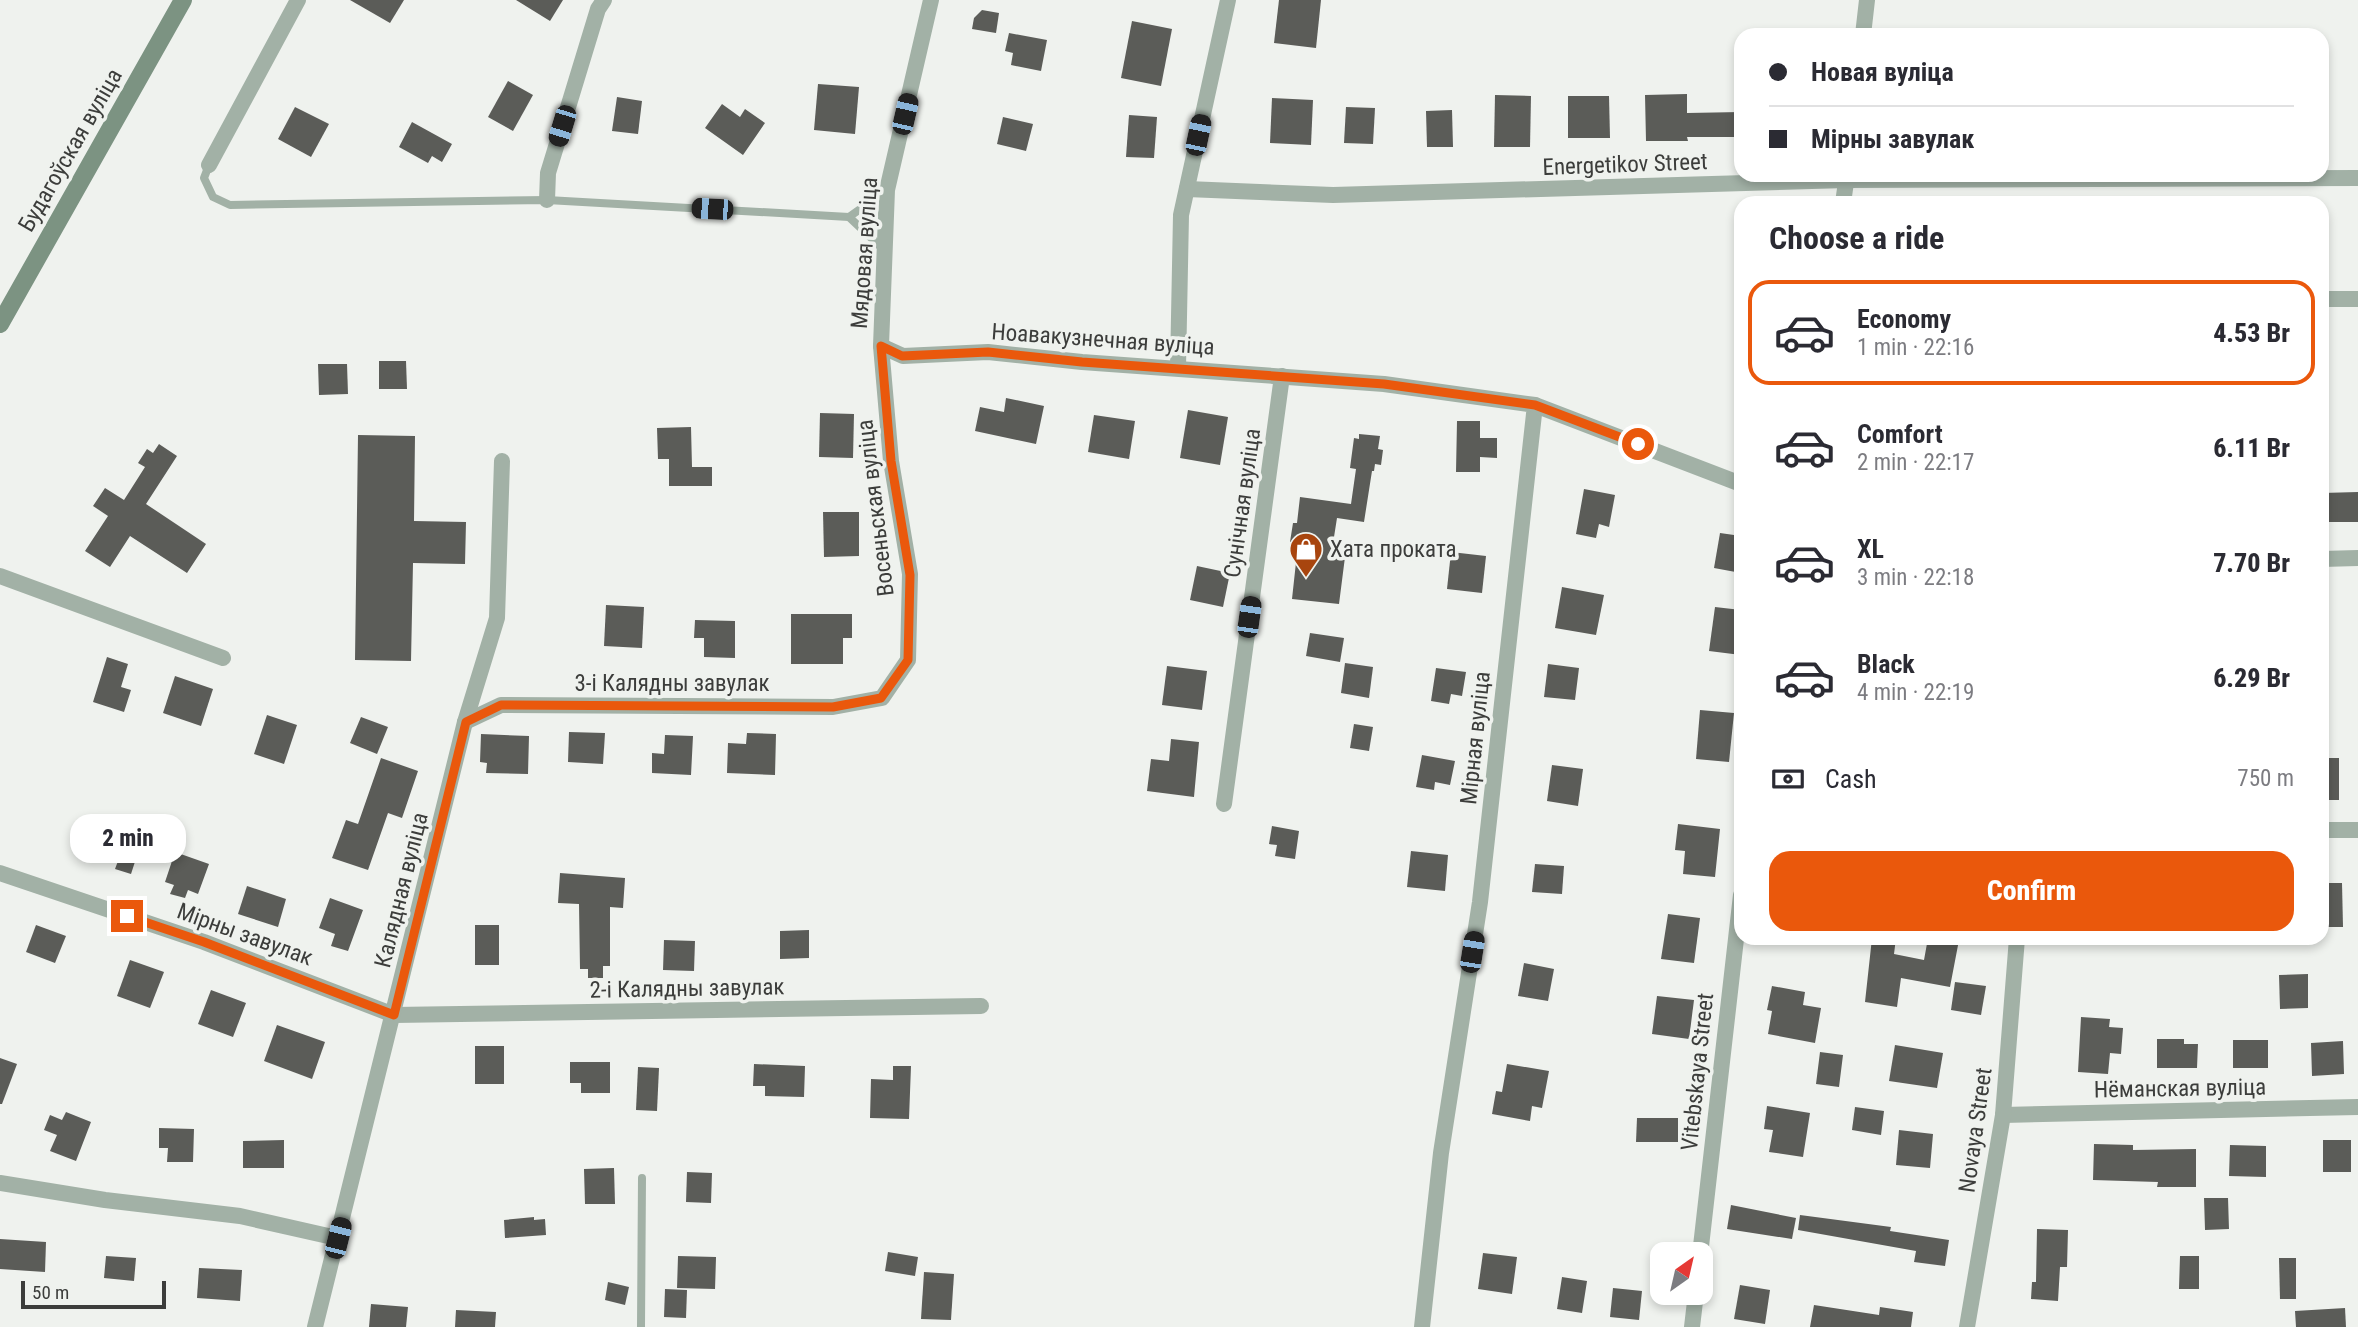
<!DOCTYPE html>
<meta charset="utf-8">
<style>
body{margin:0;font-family:"Roboto Condensed",sans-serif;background:#f7f7f7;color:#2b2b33;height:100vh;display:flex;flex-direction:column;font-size:26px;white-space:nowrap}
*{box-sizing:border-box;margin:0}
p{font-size:23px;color:#7c7c81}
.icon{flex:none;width:38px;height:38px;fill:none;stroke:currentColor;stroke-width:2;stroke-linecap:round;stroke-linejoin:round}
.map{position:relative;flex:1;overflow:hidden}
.drawer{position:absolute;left:1734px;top:196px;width:595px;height:749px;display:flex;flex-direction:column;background:#fff;border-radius:21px;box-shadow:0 4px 10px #0003}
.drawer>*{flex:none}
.guide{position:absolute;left:1734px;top:28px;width:595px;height:154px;border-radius:21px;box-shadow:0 4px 10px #0003;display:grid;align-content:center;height:154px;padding:0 35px;background:#fff}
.needle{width:46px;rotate:34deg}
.tools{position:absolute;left:1650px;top:1242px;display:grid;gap:14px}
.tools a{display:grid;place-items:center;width:63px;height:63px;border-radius:14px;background:#fff;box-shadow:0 4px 10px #0003;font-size:35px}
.scale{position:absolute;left:21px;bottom:18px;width:145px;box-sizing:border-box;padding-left:7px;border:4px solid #3c3d3b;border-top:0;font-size:19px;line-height:24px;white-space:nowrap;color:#3c3d3b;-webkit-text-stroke:5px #eff2ee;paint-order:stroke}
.end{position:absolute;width:32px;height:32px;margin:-16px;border:9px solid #ea580c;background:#fff;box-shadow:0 0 0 4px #fff}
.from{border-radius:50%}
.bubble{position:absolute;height:49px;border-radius:21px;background:#fff;box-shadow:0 4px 10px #0003;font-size:23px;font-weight:800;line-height:49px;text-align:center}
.car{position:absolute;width:21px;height:42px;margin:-21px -10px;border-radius:9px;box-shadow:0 0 5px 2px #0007;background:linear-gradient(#222 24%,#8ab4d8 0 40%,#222 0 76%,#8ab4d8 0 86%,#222 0)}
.guide b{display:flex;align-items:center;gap:24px;height:66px;font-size:26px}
.guide b+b{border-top:2px solid #e1e1e2}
.guide i{width:18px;height:18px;background:#2b2b33}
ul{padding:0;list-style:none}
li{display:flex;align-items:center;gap:21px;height:105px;margin:0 14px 10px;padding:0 21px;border:4px solid transparent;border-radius:21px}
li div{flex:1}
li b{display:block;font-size:26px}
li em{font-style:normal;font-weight:800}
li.on{border-color:#ea580c}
li>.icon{width:63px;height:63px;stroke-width:1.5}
h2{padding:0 35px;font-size:32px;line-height:84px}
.pay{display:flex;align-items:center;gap:18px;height:77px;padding:0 35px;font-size:26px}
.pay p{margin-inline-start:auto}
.primary-button{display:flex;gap:14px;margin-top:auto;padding:14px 35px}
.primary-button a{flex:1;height:80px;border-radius:21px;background:#ea580c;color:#fff;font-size:28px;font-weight:800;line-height:80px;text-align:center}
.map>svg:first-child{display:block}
</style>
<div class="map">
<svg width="2358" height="1327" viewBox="0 0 2358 1327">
<rect width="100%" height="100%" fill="#eff2ee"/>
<g fill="#5b5c58">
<polygon points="350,0 404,0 390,23"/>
<polygon points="516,0 563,0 550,21"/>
<polygon points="1279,0 1321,0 1316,48 1274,43"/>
<polygon points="982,10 999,13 996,33 972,29 974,18"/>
<polygon points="1132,21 1172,29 1161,86 1121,78"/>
<polygon points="1009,33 1047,40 1041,71 1011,65 1013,53 1005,51"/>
<polygon points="508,81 533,95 513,131 488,117"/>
<polygon points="818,84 859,87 855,134 814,130"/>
<polygon points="1687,94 1687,113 1741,112 1741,137 1687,137 1688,141 1646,141 1645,95"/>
<polygon points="1495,95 1531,96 1530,147 1494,147"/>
<polygon points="1568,96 1609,96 1610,138 1568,138"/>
<polygon points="617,97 642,101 638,134 612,131"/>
<polygon points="1272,98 1313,100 1311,145 1270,143"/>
<polygon points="722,104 740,117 745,109 765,123 743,155 705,128"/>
<polygon points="295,107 329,124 311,157 278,139"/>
<polygon points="1346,107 1375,108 1373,144 1344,143"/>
<polygon points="1452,110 1453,147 1427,147 1426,111"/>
<polygon points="1129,115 1157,117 1154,158 1126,157"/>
<polygon points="1003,117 1033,124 1026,151 997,144"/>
<polygon points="412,122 452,144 442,162 432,156 428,163 399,147"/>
<polygon points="379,361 406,361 407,389 379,389"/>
<polygon points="318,364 347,364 348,394 319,395"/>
<polygon points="1006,398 1044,406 1036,444 975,431 980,407 1004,412"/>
<polygon points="1188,410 1228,417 1220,465 1180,458"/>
<polygon points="820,413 854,414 853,458 819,457"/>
<polygon points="1094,415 1135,421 1129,459 1088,452"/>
<polygon points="1457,421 1480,421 1480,438 1497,438 1497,458 1480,457 1480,472 1456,472"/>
<polygon points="691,427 692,467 712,467 712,486 669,486 669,459 658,459 657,428"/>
<polygon points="1359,434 1380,436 1378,449 1383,450 1381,465 1375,464 1374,471 1372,471 1364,522 1337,518 1331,556 1345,557 1339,604 1292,599 1298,544 1290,542 1293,523 1297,523 1300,497 1351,504 1356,469 1350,468 1354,438 1359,439"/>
<polygon points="358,435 415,436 414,521 466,522 465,564 413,563 411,661 355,660"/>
<polygon points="159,444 177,456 146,504 206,544 187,573 130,536 110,567 85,551 108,516 93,506 105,488 124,500 145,467 138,463 147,449 153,453"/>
<polygon points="1584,489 1615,495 1609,527 1599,524 1596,538 1576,534"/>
<polygon points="2358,492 2358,522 2322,522 2322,493"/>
<polygon points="823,512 859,512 859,556 824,557"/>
<polygon points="1720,533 1741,536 1741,573 1714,568"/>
<polygon points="1451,552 1486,556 1482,593 1447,589"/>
<polygon points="1197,566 1230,573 1223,607 1190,600"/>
<polygon points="1562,587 1604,595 1596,635 1555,628"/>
<polygon points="606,605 644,607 642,648 604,646"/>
<polygon points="1715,607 1741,610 1741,655 1709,651"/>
<polygon points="791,614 852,614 852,638 843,638 843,664 791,664"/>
<polygon points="695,620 735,621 735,658 704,657 704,638 694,638"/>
<polygon points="1310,633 1344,638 1340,662 1306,656"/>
<polygon points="107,657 128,664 121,687 131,690 124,712 93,702"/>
<polygon points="1345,663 1373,667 1369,698 1341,693"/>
<polygon points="1548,664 1579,668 1575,700 1544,697"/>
<polygon points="1167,666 1207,671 1202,710 1162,705"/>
<polygon points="1436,668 1466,672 1462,696 1451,694 1449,704 1431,701"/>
<polygon points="175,676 213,689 201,726 163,713"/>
<polygon points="1700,710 1734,713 1729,762 1696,759"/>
<polygon points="267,715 297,725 284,764 254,754"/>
<polygon points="361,717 388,727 377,754 350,743"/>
<polygon points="1354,724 1373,727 1369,751 1350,748"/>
<polygon points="569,732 605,733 603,764 568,762"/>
<polygon points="747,733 776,734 775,775 727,773 728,743 746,744"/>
<polygon points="481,734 529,736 528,774 486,773 487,763 480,762"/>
<polygon points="665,735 693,736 691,775 652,773 652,753 664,754"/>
<polygon points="1171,739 1199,742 1194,797 1147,791 1151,759 1169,761"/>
<polygon points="1422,755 1455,761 1450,785 1435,782 1434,790 1416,787"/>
<polygon points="381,758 418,771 402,818 388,813 368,870 332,858 346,820 358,824"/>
<rect x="2322" y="758" width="17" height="42"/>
<polygon points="1552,765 1583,769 1578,806 1547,801"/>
<polygon points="103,820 144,834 131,874 115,869 118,861 91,852"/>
<polygon points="1678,824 1720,829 1715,877 1683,874 1685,851 1675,850"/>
<polygon points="1272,826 1299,831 1295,859 1275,856 1277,845 1269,844"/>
<polygon points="1411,851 1448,855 1445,891 1407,887"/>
<polygon points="175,852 209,864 198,894 188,890 185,898 170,894 174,885 165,882"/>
<polygon points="1535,864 1564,866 1562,894 1532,892"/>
<polygon points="560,873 625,878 623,908 610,907 610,966 603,966 603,978 588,978 588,969 580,969 579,904 558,903"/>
<polygon points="2322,883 2342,883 2343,927 2322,927"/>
<polygon points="247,886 286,899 278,927 238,914"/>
<polygon points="330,898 363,910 348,951 331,946 335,934 319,928"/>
<polygon points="1668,914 1700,918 1694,963 1661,959"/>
<polygon points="36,925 66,936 55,963 26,952"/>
<rect x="475" y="925" width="24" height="40"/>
<polygon points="809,930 809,958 780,959 780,931"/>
<polygon points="1872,938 1896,938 1894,954 1924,960 1928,938 1959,940 1950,987 1901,978 1897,1007 1865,1002"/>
<polygon points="664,940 695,941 694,971 663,970"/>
<polygon points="130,960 164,972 150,1008 117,996"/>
<polygon points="1524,963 1554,969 1548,1001 1518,996"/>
<polygon points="2308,974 2308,1008 2280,1009 2279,975"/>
<polygon points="1955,982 1986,986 1981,1015 1951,1010"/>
<polygon points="1772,986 1805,992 1803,1005 1821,1008 1815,1043 1768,1034 1772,1011 1767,1010"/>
<polygon points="211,990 246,1003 233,1037 198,1024"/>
<polygon points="1657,996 1694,1000 1689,1039 1652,1034"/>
<polygon points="2081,1017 2110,1019 2109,1027 2123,1028 2121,1054 2110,1053 2108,1074 2078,1072"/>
<polygon points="277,1025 325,1042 312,1079 264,1061"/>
<polygon points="2157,1039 2184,1039 2184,1044 2198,1044 2197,1068 2157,1068"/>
<rect x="2233" y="1040" width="35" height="28"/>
<polygon points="2343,1041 2344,1074 2312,1076 2311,1043"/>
<polygon points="1895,1045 1943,1053 1937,1088 1889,1081"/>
<rect x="475" y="1046" width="29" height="38"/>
<polygon points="1820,1052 1843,1055 1839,1087 1816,1084"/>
<polygon points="0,1058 17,1064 2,1104 0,1104"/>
<polygon points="570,1062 610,1062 610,1093 581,1093 581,1083 570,1083"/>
<polygon points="754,1064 805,1066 804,1097 765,1096 765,1086 753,1086"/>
<polygon points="1507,1064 1549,1071 1542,1108 1532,1106 1530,1121 1492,1114 1496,1091 1502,1092"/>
<polygon points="893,1066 911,1066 909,1119 870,1118 871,1079 893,1080"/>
<polygon points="638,1067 659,1068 657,1111 636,1110"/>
<polygon points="1767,1106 1810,1113 1803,1157 1769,1152 1773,1130 1764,1129"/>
<polygon points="1855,1107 1884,1111 1881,1135 1852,1130"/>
<polygon points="66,1112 91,1122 76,1161 50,1151 57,1135 44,1130 50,1115 62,1120"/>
<polygon points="1637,1118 1678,1118 1678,1142 1636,1142"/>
<polygon points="159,1128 194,1129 193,1162 167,1162 168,1148 159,1148"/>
<polygon points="1899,1130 1933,1134 1930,1168 1896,1165"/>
<polygon points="284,1140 284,1168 243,1168 243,1141"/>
<rect x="2323" y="1140" width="28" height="32"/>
<polygon points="2094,1144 2133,1145 2133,1150 2196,1149 2196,1187 2157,1187 2158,1182 2093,1180"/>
<polygon points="2230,1145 2266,1146 2266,1177 2229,1176"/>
<polygon points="614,1168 615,1204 585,1204 584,1169"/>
<polygon points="687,1172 712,1173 711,1203 686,1202"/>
<polygon points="2204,1198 2228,1198 2229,1229 2205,1230"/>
<polygon points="1731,1205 1796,1218 1792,1239 1727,1229"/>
<polygon points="1800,1215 1891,1227 1890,1231 1949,1240 1945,1266 1914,1262 1916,1251 1798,1230"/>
<polygon points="534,1217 534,1220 545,1219 546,1235 505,1238 504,1220"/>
<polygon points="2037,1229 2068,1230 2067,1267 2060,1267 2058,1301 2031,1299 2032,1282 2036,1282"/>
<polygon points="0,1239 46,1242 45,1272 0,1269"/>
<polygon points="888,1252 918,1257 915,1276 885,1271"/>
<polygon points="1483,1253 1517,1257 1512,1294 1478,1289"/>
<polygon points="106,1256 136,1258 134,1281 104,1278"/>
<polygon points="678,1256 716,1257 715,1289 677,1288"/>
<polygon points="2180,1256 2199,1256 2199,1289 2179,1289"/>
<polygon points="2279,1258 2296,1258 2296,1299 2280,1299"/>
<polygon points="199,1268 242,1270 240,1301 197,1298"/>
<polygon points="924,1272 954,1274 951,1320 921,1319"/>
<polygon points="1562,1277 1587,1281 1582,1313 1557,1309"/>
<polygon points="608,1282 629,1287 625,1305 605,1300"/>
<polygon points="1740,1285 1770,1290 1765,1324 1734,1319"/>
<polygon points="1613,1288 1642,1291 1639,1320 1610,1317"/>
<polygon points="665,1289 687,1290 686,1318 664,1317"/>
<polygon points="371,1304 408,1307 406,1327 369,1327"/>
<polygon points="1814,1305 1879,1315 1880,1307 1913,1312 1911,1327 1810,1327"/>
<polygon points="2345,1308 2346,1327 2296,1327 2295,1311"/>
<polygon points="456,1310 496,1312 495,1327 455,1327"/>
</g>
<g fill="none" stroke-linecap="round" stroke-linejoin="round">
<g stroke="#a2b1a6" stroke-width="8">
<polyline points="209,165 204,178 213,197 230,205 547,200 849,217 884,250"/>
<polyline points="849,217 887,190"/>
<polyline points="641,1327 642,1178"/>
</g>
<g stroke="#a2b1a6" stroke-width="16">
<polyline points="1863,35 1867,0"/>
<polyline points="209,165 298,0"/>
<polyline points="1187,189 1333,195 1846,180 2358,178"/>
<polyline points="547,200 548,173 598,9 604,0"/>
<polyline points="1843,203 1847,175"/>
<polyline points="2322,299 2358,299"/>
<polyline points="881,346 903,356 988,352 1082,362 1384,384 1535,405 1480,902 1441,1153 1422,1327"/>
<polyline points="1178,368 1181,215 1228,0"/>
<polyline points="1535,405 1741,484"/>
<polyline points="2322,559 2358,558"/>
<polyline points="0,576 223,658"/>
<polyline points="465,722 501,705 833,707 882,698 908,660 910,574 891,461 881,346 887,190 931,0"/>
<polyline points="1224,804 1282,376"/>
<polyline points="2322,830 2358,830"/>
<polyline points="0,873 204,942 394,1015 981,1006"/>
<polyline points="2003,1115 2358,1107"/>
<polyline points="0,1183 105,1200 240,1216 337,1238"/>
<polyline points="1700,1255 1741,895"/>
<polyline points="315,1327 465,722 497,618 502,461"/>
<polyline points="1692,1327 1696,1293"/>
<polyline points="1967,1327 2003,1115 2017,938"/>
</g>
<polyline stroke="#7c9382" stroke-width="18" points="0,324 183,0"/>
</g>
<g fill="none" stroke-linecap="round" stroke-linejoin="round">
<polyline stroke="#ea580c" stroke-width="9" points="127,916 204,942 394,1015 466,722 501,705 833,707 881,698 908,660 910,575 891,461 881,346 902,356 988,352 1082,362 1384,384 1535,405 1638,444"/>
</g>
<defs>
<symbol id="shop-pin" viewBox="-11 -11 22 30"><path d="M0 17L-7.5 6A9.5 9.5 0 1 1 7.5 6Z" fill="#a8450e" stroke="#eff2ee"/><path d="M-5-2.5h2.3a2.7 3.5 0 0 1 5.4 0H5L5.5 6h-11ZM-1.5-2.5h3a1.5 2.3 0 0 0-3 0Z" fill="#fff"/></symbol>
</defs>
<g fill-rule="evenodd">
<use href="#shop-pin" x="1287" y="530" width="38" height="52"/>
</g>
<g text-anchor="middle" stroke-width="7" stroke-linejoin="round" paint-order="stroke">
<g font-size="23" fill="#3c3d3b" stroke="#eff2ee">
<text transform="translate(70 150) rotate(-60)" y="8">Будагоўская вуліца</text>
<text transform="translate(1625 164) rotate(-2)" y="8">Energetikov Street</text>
<text transform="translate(864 253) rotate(-86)" y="8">Мядовая вуліца</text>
<text transform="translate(1103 339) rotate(4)" y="8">Ноавакузнечная вуліца</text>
<text transform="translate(1242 503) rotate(-82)" y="8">Сунічная вуліца</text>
<text transform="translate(875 508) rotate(-97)" y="8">Восеньская вуліца</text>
<text x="672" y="691">3-і Калядны завулак</text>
<text transform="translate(1475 738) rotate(-84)" y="8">Мірная вуліца</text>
<text transform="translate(401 890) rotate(-76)" y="8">Калядная вуліца</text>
<text transform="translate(245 934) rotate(20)" y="8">Мірны завулак</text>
<text transform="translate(687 988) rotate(-1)" y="8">2-і Калядны завулак</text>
<text transform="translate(1697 1072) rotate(-84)" y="8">Vitebskaya Street</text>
<text transform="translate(2180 1088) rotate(-1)" y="8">Нёманская вуліца</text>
<text transform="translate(1975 1130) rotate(-82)" y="8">Novaya Street</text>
</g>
<g font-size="23" fill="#3c3d3b" stroke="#eff2ee" text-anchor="start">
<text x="1330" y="557">Хата проката</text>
</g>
</g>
</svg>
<div class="tools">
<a><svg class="needle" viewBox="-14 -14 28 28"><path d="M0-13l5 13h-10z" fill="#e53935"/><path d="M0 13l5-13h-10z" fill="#7c7c81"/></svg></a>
</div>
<div class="scale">50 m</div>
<i class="end from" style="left:1638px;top:444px"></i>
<i class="end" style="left:127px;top:916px"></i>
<div class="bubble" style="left:70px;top:814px;width:116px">2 min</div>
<i class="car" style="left:905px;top:114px;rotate:13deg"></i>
<i class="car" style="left:562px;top:126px;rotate:197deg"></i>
<i class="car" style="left:1198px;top:135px;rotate:12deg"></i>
<i class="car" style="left:712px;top:209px;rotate:273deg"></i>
<i class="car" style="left:1249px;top:617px;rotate:8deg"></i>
<i class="car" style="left:1472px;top:952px;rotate:9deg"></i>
<i class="car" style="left:338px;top:1238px;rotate:14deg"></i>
<div class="guide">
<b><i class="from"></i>Новая вуліца</b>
<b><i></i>Мірны завулак</b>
</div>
<section class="drawer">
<h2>Choose a ride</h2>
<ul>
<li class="on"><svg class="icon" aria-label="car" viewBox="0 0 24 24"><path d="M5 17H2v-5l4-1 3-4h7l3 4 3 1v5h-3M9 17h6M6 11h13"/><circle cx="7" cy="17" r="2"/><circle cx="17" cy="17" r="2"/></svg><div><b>Economy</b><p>1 min · 22:16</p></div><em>4.53 Br</em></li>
<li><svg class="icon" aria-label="car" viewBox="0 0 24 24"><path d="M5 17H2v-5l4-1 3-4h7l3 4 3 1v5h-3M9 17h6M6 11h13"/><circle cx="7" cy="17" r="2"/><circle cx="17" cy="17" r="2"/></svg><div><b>Comfort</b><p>2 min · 22:17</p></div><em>6.11 Br</em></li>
<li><svg class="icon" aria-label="car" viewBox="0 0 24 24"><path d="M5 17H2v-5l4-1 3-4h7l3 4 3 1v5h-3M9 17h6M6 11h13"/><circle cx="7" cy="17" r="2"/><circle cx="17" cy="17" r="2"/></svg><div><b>XL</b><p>3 min · 22:18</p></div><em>7.70 Br</em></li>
<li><svg class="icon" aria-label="car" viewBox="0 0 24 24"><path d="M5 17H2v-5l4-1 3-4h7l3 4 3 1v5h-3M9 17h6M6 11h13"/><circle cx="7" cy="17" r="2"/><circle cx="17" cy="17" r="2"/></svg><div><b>Black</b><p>4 min · 22:19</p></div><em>6.29 Br</em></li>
</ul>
<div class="pay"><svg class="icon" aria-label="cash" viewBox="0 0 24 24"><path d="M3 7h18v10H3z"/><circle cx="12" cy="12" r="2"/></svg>Cash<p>750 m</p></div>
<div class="primary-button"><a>Confirm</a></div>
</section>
</div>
